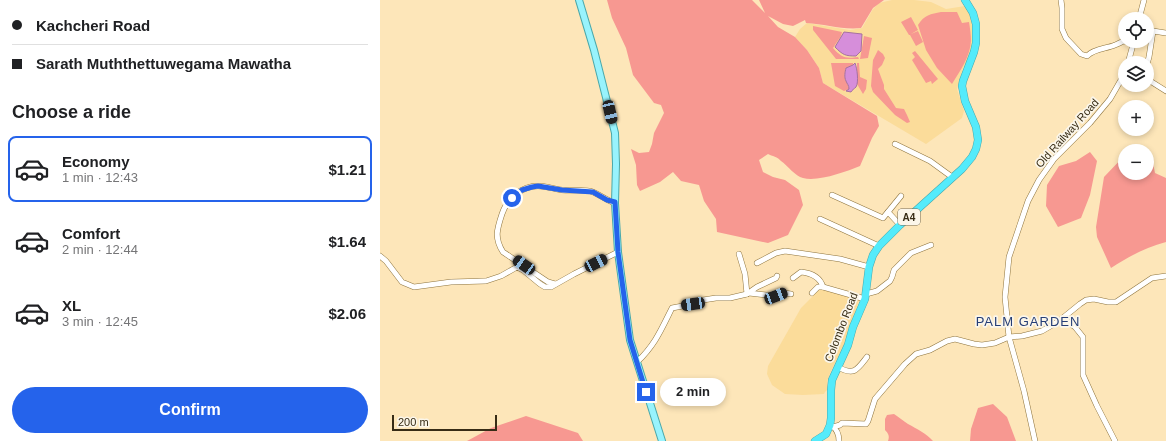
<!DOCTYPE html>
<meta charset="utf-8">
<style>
body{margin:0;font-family:Arial,sans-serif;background:#f2f2f2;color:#202124;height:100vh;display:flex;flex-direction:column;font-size:15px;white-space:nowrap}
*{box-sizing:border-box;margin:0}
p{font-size:13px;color:#757577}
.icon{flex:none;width:22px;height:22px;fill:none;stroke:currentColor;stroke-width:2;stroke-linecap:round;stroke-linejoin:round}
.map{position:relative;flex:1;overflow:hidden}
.details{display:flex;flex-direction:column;background:#fff;width:380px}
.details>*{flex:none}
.guide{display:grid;align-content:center;height:88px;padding:0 12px;background:#fff}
.tools{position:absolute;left:738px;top:12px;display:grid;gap:8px}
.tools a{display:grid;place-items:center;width:36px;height:36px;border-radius:50%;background:#fff;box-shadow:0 2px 6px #0003;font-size:20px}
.scale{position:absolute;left:12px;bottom:10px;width:105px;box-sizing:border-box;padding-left:4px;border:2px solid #372c15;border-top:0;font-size:11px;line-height:14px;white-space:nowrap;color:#372c15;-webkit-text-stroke:3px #fbf6ea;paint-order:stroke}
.end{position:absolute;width:18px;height:18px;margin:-9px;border:5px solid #2563eb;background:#fff;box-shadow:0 0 0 2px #fff}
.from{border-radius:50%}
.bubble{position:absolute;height:28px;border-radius:14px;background:#fff;box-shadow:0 2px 6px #0003;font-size:13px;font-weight:800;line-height:28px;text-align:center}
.car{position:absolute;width:12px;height:24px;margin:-12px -6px;border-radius:5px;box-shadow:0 0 3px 1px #0007;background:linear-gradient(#222 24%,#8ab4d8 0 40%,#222 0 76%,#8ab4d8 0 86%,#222 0)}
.guide b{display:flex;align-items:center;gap:14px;height:38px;font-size:15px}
.guide b+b{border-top:1px solid #e0e0e0}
.guide i{width:10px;height:10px;background:#202124}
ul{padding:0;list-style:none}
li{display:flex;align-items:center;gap:12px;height:66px;margin:0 8px 6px;padding:0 4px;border:2px solid transparent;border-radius:8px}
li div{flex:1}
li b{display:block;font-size:15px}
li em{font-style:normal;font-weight:800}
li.on{border-color:#2563eb}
li>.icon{width:36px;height:36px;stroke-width:1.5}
h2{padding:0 12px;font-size:18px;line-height:48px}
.button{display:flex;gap:8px;margin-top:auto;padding:8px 12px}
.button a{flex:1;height:46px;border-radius:24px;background:#2563eb;color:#fff;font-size:16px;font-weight:800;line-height:46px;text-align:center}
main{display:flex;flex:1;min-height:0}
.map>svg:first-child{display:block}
</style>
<main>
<section class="details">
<div class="guide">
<b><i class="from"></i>Kachcheri Road</b>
<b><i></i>Sarath Muththettuwegama Mawatha</b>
</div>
<h2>Choose a ride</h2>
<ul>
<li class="on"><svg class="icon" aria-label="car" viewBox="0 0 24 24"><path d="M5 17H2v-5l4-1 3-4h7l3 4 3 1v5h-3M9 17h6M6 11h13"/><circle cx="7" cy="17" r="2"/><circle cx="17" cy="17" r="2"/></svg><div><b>Economy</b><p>1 min · 12:43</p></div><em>$1.21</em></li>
<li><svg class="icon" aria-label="car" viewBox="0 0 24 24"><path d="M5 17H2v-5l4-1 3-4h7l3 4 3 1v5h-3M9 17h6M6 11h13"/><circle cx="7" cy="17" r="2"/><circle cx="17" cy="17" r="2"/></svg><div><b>Comfort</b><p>2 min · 12:44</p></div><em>$1.64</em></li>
<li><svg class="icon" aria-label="car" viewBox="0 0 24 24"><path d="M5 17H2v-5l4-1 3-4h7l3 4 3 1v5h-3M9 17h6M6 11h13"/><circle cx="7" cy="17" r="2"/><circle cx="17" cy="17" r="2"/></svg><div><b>XL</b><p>3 min · 12:45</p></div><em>$2.06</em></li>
</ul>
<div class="button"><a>Confirm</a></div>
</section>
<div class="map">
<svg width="786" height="441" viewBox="0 0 786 441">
<rect width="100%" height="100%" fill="#fde6b9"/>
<g fill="#fbdc9a">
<polygon points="512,0 534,0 551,2 566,9 585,6 593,19 594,34 591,55 583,68 577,89 584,111 582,118 546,144 443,83 439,68 427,50 415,37 420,29 427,23 470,30 482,28 493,9 499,3"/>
<polygon points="442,289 479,300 468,337 451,371 447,381 447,390 445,392 444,394 423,395 405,394 392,385 387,374 388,366 421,308 439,290"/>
</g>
<g fill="#f79891">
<path d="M 227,0 L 372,0 L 385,13 L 379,0 L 504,0 L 493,8 L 481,28 C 462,30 445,24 426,23 L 425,20 L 413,26 L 403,24 L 388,16 L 398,27 L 415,37 L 427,50 L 439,68 L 443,83 L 497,116 L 499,126 L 492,138 L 480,166 C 465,172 438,182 423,178 C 415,176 408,166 401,161 C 398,157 392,156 388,154 L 379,160 L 383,172 L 393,177 L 405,180 L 419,190 L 423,205 L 408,235 L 388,243 L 337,232 L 336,219 L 324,201 L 319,185 L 301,181 L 293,172 L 280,182 L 260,191 L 257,185 L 256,165 L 251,149 L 259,153 L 269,152 L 272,144 L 274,133 L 284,113 L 281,105 L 274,103 L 253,75 L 246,48 L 232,18 Z"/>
<path d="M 561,12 L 577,12 L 582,23 L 589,22 C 590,28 591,35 591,41 C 590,57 580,71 572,84 L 557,68 L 546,50 L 538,25 C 544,15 551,14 561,12 Z"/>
<polygon points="531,17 538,30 531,34 538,31 543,42 536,46 530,35 529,35 521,22"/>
<path d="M 433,26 L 462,32 L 461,36 L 453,48 C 461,57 465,59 478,57 L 479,59 L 456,59 L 433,30 Z"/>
<polygon points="484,36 492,38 488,58 480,59"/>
<polygon points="498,50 503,54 505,58 502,65 498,69 504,85 504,89 516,108 524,109 527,115 530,122 527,123 515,115 493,92 491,86 493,60"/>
<polygon points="535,51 558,79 552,84 551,81 546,83 532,60 535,57 532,53"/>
<path d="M 451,63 L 473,63 L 473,65 L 466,68 C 465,72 464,77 466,81 C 467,84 469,85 469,89 L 464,91 L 455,86 Z"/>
<polygon points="477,63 479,63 480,77 487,80 486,89 483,94 477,84"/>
<polygon points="710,152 717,161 710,195 701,218 678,227 666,206 667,185 679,166 696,161"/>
<path d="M 767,153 L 771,153 L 775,173 L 786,178 L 786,242 C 766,247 748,257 731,268 L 717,237 L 716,227 L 724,177 L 745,155 L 745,173 L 767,173 Z"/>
<polygon points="613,404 627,417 636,441 590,441 591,429 598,408"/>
<path d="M 514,414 C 519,417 523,421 528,424 C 537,429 546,433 553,441 L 508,441 C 510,436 508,433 505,430 L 505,419 L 507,415 Z"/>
<polygon points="146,416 198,433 203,441 87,441 111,428"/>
</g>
<g fill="#d68eda" stroke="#a6719f">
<path d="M 464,32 L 482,34 L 481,51 L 476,56 C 465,56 463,55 455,47 Z"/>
<path d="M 475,63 C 477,68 479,82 476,87 C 474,89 472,90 471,92 L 466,91 L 469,89 C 469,85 467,84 466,81 C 464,77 465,72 466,68 L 473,65 Z"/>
</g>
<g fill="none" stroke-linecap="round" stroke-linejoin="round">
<defs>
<g id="minor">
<path d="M 681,0 L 682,8 L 682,29 L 686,38 L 701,54 L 707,56 C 715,48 726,49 735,45 C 738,44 741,42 744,41 C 749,41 752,43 757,41"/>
<polyline points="759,19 764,0"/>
<polyline points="767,32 773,31 786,33"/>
<polyline points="748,63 754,41"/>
<polyline points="767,64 769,57 773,31"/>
<polyline points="767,79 786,91"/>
<polyline points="515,144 550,161 572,177"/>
<polyline points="452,195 503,218 521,196"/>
<polyline points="508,212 520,225"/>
<polyline points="440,219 499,246"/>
<polyline points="359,254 365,274 367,294"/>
<polyline points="0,256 6,261 22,282 34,287 71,282 106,281 121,276 137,267 143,270 160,284 165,287 171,287 194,274 238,252"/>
<polyline points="377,263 396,253 405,251 460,259 489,267"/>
<path d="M 413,278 L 421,272 C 431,273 440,277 443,287 L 485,299"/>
<path d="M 175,284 L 168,282 L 123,252 C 114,238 117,229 122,214 C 127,199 141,186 158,186 C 166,186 174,189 182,190 C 191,191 206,189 213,192 C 220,195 226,200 235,203"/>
<polyline points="369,293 396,296 404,293 411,294"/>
<polyline points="432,293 438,287 443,287"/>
<polyline points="486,294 497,291 510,281 512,277 514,270 531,253 551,245"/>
<polyline points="683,318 695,327 703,337 703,375 717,406 735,441"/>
<path d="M 257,362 C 275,345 281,330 292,308 L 313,304 L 323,300 L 336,298 L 350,298 L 367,294 L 377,287 L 396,278 L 397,276"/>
<path d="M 458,367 C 474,376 477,370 487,357"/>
<path d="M 451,425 C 457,429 459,434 459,441"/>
<polyline points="453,427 460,425 462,423 486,424 488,421 495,399 525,364 536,354 550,350 567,341 575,339 594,344 602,345 615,343 629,337 642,336 662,331 679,321 700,304 706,300 714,299 728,302 736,302 772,278 786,276"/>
<polyline points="655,441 644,391 629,337 625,297 629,257 648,201 659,180 674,159 710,123 730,99 745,73"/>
</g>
<polyline id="major" points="199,0 214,50 235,133 236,164 235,203 238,252 250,340 282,441"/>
<polyline id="highway" points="435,441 446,434 450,425 451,418 451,390 452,380 468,345 473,327 485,299 489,267 493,255 499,246 520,225 582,169 592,157 596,149 598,140 596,127 585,101 582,86 583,81 594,52 596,43 596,24 593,13 585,0"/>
</defs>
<use href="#minor" stroke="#8e743d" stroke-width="6"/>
<use href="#major" stroke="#4aa8aa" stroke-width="8"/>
<use href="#highway" stroke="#4aa8aa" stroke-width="8"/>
<use href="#minor" stroke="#fff" stroke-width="5"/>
<use href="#major" stroke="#98f3fd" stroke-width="6"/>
<use href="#highway" stroke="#54ebfb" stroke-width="7"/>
</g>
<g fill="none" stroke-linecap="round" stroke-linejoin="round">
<polyline stroke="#2563eb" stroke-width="5" points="132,198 142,190 152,187 158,186 182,190 213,192 227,200 235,202 238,252 250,340 266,392"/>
</g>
<g text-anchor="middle" stroke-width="3.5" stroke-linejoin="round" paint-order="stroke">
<rect fill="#fbf6ea" stroke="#726955" stroke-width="1" x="518" y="209" width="22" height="16" rx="3"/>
<g font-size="10" font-weight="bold" fill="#372c15">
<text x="529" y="221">A4</text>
</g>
<g font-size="11" fill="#372c15" stroke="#fbf6ea">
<text transform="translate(687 133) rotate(-48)" y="4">Old Railway Road</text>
<text transform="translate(461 327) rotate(-69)" y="4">Colombo Road</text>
</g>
<g font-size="13" letter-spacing="1" fill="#263e76" stroke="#fbf6ea">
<text x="648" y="326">PALM GARDEN</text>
</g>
</g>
</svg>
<div class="tools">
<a><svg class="icon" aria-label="locate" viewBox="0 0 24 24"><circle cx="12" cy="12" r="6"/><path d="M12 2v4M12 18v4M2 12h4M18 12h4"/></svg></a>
<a><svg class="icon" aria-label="layers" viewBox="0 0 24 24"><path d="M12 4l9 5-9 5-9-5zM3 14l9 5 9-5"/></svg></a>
<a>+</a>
<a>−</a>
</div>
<div class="scale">200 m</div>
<i class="end from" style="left:132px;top:198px"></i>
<i class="end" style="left:266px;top:392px"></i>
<div class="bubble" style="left:280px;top:378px;width:66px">2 min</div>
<i class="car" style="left:230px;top:112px;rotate:167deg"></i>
<i class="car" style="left:216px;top:263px;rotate:64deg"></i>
<i class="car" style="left:144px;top:265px;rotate:304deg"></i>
<i class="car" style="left:396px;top:296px;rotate:69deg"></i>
<i class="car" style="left:313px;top:304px;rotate:262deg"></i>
</div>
</main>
